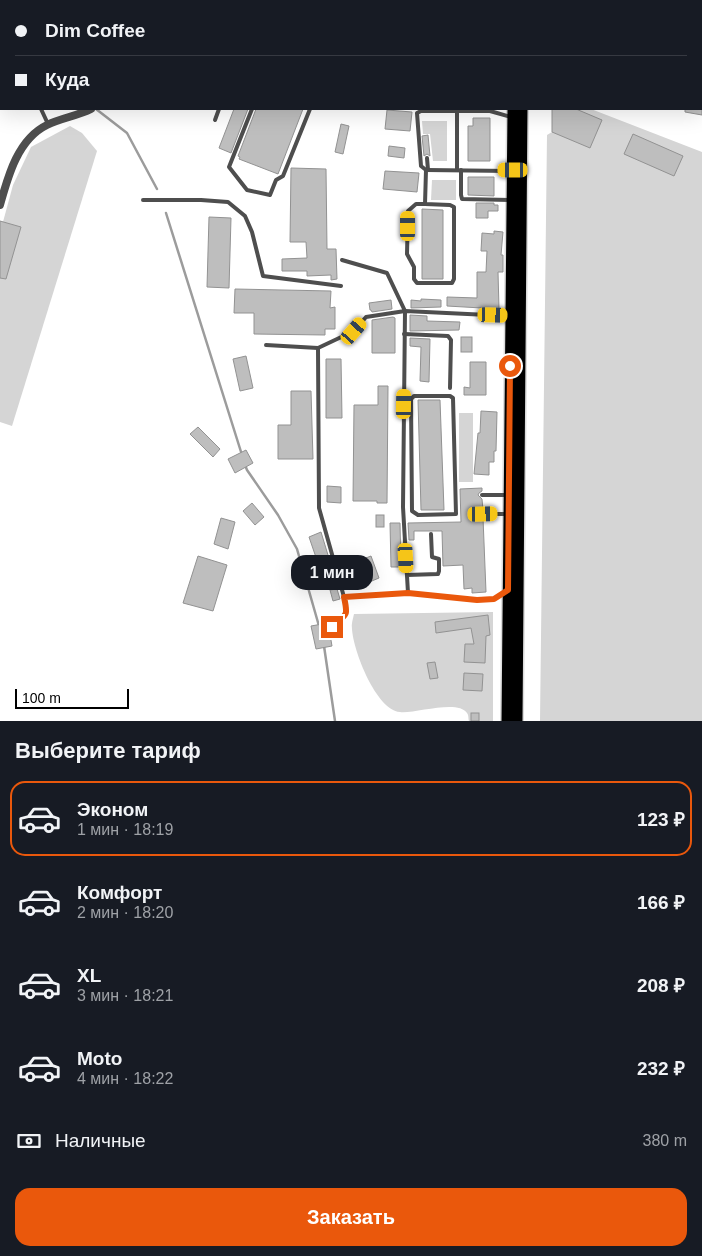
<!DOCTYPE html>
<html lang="ru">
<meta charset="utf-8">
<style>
body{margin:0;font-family:Arial,sans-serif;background:#242831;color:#f1f3f6;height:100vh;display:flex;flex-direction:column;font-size:19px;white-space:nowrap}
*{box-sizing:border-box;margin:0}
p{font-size:16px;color:#9ea1a6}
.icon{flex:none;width:28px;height:28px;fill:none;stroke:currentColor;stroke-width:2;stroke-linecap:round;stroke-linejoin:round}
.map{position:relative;height:721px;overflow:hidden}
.details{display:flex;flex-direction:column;background:#171b24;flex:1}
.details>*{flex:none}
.banner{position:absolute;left:0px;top:0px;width:702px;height:110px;box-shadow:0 5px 20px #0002;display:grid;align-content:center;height:110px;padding:0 15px;background:#171b24}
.scale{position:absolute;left:15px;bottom:12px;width:114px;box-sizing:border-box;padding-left:5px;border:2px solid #000;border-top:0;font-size:14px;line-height:18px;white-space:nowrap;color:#000;-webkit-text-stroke:4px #fff;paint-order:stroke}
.end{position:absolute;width:22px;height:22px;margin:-11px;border:6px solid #ea580c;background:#fff;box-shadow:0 0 0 2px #fff}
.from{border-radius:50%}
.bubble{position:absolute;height:35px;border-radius:15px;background:#171b24;box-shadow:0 5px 20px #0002;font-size:16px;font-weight:700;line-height:35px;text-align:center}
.car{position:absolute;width:15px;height:30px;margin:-15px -8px;border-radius:6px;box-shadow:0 0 4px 1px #0007;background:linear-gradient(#f5c518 24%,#345 0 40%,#f5c518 0 76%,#345 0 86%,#f5c518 0)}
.banner b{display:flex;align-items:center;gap:18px;height:48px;font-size:19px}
.banner b+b{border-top:1px solid #363941}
.banner i{width:12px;height:12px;background:#f1f3f6}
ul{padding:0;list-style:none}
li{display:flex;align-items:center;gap:15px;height:75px;margin:0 10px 8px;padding:0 5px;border:2px solid transparent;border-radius:15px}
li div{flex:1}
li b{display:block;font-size:19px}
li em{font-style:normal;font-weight:700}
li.current{border-color:#ea580c}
li>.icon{width:45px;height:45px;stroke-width:1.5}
h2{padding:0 15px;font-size:22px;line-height:60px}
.pay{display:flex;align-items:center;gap:12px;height:55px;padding:0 15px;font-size:19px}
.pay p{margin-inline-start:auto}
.button{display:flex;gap:10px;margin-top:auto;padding:10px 15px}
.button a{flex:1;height:58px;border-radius:15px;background:#ea580c;color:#fff;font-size:20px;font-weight:700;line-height:58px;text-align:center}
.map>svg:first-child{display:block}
</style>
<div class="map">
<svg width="702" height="721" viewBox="0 0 702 721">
<rect width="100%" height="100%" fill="#fff"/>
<g fill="#d5d5d5">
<polygon points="552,109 591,109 702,152 702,721 540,721 547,135 552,132"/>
<polygon points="422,121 447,121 447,161 433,161 430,134 423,134"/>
<polygon points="70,126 82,133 97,151 12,426 0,422 0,233 13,185 31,147"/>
<polygon points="432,180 456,180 456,200 431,200"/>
<rect x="459" y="413" width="14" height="69"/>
<path d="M 493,612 L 493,721 L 469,721 C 468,718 469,716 467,713 C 458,699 414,714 400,712 C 376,710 353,650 352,629 C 351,624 353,619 354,614 Z"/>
</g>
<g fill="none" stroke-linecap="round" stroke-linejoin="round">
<g stroke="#9c9c9c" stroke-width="2.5">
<polyline points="20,0 21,1"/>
<polyline points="96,109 127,133 157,189"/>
<polyline points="166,213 242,455"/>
<polyline points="245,465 247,470 278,515 297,549 319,626"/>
<polyline points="324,646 335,721"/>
</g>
</g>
<g fill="#bebebe" stroke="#929292">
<polygon points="234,109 248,109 231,153 219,148"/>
<polygon points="256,109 303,109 278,174 239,159 240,157 238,156"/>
<polygon points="552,109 576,109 602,120 590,148 552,132"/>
<polygon points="685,109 702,109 702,115 685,112"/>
<polygon points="387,110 412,112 410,131 385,129"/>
<polygon points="473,118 490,118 490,161 468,161 468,126 473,126"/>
<polygon points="341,124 349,126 343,154 335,152"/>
<polygon points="633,134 683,156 674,176 624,154"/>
<polygon points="428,135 430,156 427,154 424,156 422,136"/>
<polygon points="389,146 405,148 404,158 388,156"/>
<polygon points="291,168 326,169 327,249 336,249 337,279 331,280 331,275 307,276 307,271 282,271 282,259 307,258 306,242 290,242"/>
<polygon points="385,171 419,173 417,192 383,189"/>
<polygon points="468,177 494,177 494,196 468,195"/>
<polygon points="476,203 494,203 494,205 498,205 498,211 488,211 488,218 476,218"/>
<polygon points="422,209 443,210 443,279 422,279"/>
<polygon points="209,217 231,218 229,288 207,287"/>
<polygon points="0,221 21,227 6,279 0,278"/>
<polygon points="494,231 503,232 501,255 503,255 503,272 498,272 499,309 447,306 447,297 477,298 477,272 486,272 487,251 481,251 482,233 494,234"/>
<polygon points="235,289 331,291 330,308 335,307 335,329 325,329 325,335 254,334 254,313 234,313"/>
<polygon points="421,299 441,300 441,307 411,308 411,300 421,301"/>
<polygon points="391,300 392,309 372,312 371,310 370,310 369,303"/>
<polygon points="410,315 427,316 427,321 460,322 459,330 410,331"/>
<polygon points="393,317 395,318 395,353 372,353 372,320"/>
<rect x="461" y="337" width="11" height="15"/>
<polygon points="410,338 430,339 429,382 420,381 421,347 410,346"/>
<polygon points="246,356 253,388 240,391 233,359"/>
<polygon points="326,359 341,359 342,418 326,418"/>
<polygon points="470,362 486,362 486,395 464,395 464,387 470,388"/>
<polygon points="378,386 388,386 387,503 377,503 377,501 353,501 354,405 378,405"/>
<polygon points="291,391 311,391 313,459 278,459 278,425 291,425"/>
<polygon points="418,400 440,400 444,510 421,510"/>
<polygon points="481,411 497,412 496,451 494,451 494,462 489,462 489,475 474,474 478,433 480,433"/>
<polygon points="198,427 220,449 213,457 190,434"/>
<polygon points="246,450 253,463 235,473 228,459"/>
<polygon points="327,486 341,487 341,503 327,502"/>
<polygon points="482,488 482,491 479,493 478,495 482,499 483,510 479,514 483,518 486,592 472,593 472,588 464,589 463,565 443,566 442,531 414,531 414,540 409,540 408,523 461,522 460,489"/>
<polygon points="252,503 264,517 255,525 243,511"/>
<rect x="376" y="515" width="8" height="12"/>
<polygon points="221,518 235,522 228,549 214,544"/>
<polygon points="390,523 400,523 401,567 391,567"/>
<polygon points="321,532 331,565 334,585 328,587 324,568 320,569 309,537"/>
<polygon points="198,556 227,565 213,611 183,603"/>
<polygon points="371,556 379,578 367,583 358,561"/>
<polygon points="337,589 340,599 333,601 330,590"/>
<polygon points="488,615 490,635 486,636 485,663 464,662 465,644 474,644 471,628 436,633 435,622"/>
<polygon points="328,623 332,646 316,649 311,626"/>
<polygon points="435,662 438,678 430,679 427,663"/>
<polygon points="464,673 483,674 482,691 463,690"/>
<rect x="471" y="713" width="8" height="8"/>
</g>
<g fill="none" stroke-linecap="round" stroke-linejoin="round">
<defs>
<g id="primary">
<polyline points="515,1 515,0"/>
<polyline points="524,1 524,0"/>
<polyline points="507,721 513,109"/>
<polyline points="517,721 522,109"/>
</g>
</defs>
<use href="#primary" stroke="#dbdbdb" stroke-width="14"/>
<g stroke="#4e4e4e" stroke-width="4">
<polyline points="1,0 1,1"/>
<polyline points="153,0 179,0"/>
<polyline points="227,0 227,1"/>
<polyline points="447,1 448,0"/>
<polyline points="41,109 48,124"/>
<polyline points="252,109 229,167 247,190 270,195 276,180 283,176 310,109"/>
<polyline points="215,120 219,109"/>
<polyline points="427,158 428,170"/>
<polyline points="426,170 511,171"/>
<polyline points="457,170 457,111"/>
<polyline points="461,170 461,195 462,199 511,200"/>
<polyline points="143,200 201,200 228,202 245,216 252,232 263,276 341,286"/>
<polyline points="425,204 450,205 454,207 454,279 452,283 417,283 414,279 414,267 407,254 408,211 416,204 425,204 426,170 421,166 417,113 421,111 490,111 511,117"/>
<polyline points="404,334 448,336 451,340 450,388"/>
<polyline points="266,345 318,348 354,331 366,317 405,311 387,273 342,260"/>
<polyline points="318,348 319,508 344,597 408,593"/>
<polygon points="414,396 450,396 453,398 456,514 418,515 412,511 411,399"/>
<polyline points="482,495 507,495"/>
<polyline points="483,514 507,514"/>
<polyline points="407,575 438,574 439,571 439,559 432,557 431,534"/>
<polyline points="505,592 494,599 477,600 408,593 403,507 405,311 509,316"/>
<path d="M 334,636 L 333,625 C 347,616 347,613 344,597"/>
</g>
<g stroke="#4e4e4e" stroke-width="8">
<polyline points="182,1 183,0"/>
<path d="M 0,205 C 8,176 18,139 47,125 C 61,118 77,116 91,109"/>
</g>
<use href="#primary" stroke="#000" stroke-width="11"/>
</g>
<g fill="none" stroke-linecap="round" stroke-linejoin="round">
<path stroke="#ea580c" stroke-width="6" d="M 332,627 C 345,613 349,620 344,597 L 408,593 L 477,600 L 494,599 L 508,590 L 510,366"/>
</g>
</svg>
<div class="scale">100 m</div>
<i class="end from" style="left:510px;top:366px"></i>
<i class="end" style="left:332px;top:627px"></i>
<div class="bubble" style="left:291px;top:555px;width:82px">1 мин</div>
<i class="car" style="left:513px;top:170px;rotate:270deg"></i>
<i class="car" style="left:408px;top:226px;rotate:0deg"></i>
<i class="car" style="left:493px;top:315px;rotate:92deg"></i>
<i class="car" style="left:354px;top:331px;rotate:41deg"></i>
<i class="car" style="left:404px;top:404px;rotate:1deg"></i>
<i class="car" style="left:483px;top:514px;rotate:89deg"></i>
<i class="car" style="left:406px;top:558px;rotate:177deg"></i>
<div class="banner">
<b><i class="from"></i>Dim Coffee</b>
<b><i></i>Куда</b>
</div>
</div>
<section class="details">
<h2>Выберите тариф</h2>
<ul>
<li class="current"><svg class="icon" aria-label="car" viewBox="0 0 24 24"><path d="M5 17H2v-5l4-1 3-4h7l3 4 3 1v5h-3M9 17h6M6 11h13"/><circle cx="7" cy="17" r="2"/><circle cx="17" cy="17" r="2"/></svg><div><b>Эконом</b><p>1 мин · 18:19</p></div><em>123 ₽</em></li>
<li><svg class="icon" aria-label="car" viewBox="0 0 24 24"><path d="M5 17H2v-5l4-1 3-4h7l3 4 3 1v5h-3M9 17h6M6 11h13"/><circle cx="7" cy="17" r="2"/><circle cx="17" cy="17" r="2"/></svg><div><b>Комфорт</b><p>2 мин · 18:20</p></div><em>166 ₽</em></li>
<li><svg class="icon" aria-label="car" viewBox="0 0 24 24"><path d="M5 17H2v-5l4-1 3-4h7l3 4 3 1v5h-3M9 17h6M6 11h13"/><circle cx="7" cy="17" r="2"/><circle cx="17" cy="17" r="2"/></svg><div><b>XL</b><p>3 мин · 18:21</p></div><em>208 ₽</em></li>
<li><svg class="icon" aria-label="car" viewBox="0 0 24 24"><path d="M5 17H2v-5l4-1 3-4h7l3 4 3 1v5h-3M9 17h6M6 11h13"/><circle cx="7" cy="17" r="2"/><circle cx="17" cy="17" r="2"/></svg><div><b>Moto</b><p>4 мин · 18:22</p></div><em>232 ₽</em></li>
</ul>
<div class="pay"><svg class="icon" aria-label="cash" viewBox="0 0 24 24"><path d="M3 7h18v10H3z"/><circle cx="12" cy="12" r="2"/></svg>Наличные<p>380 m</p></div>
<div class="button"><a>Заказать</a></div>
</section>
